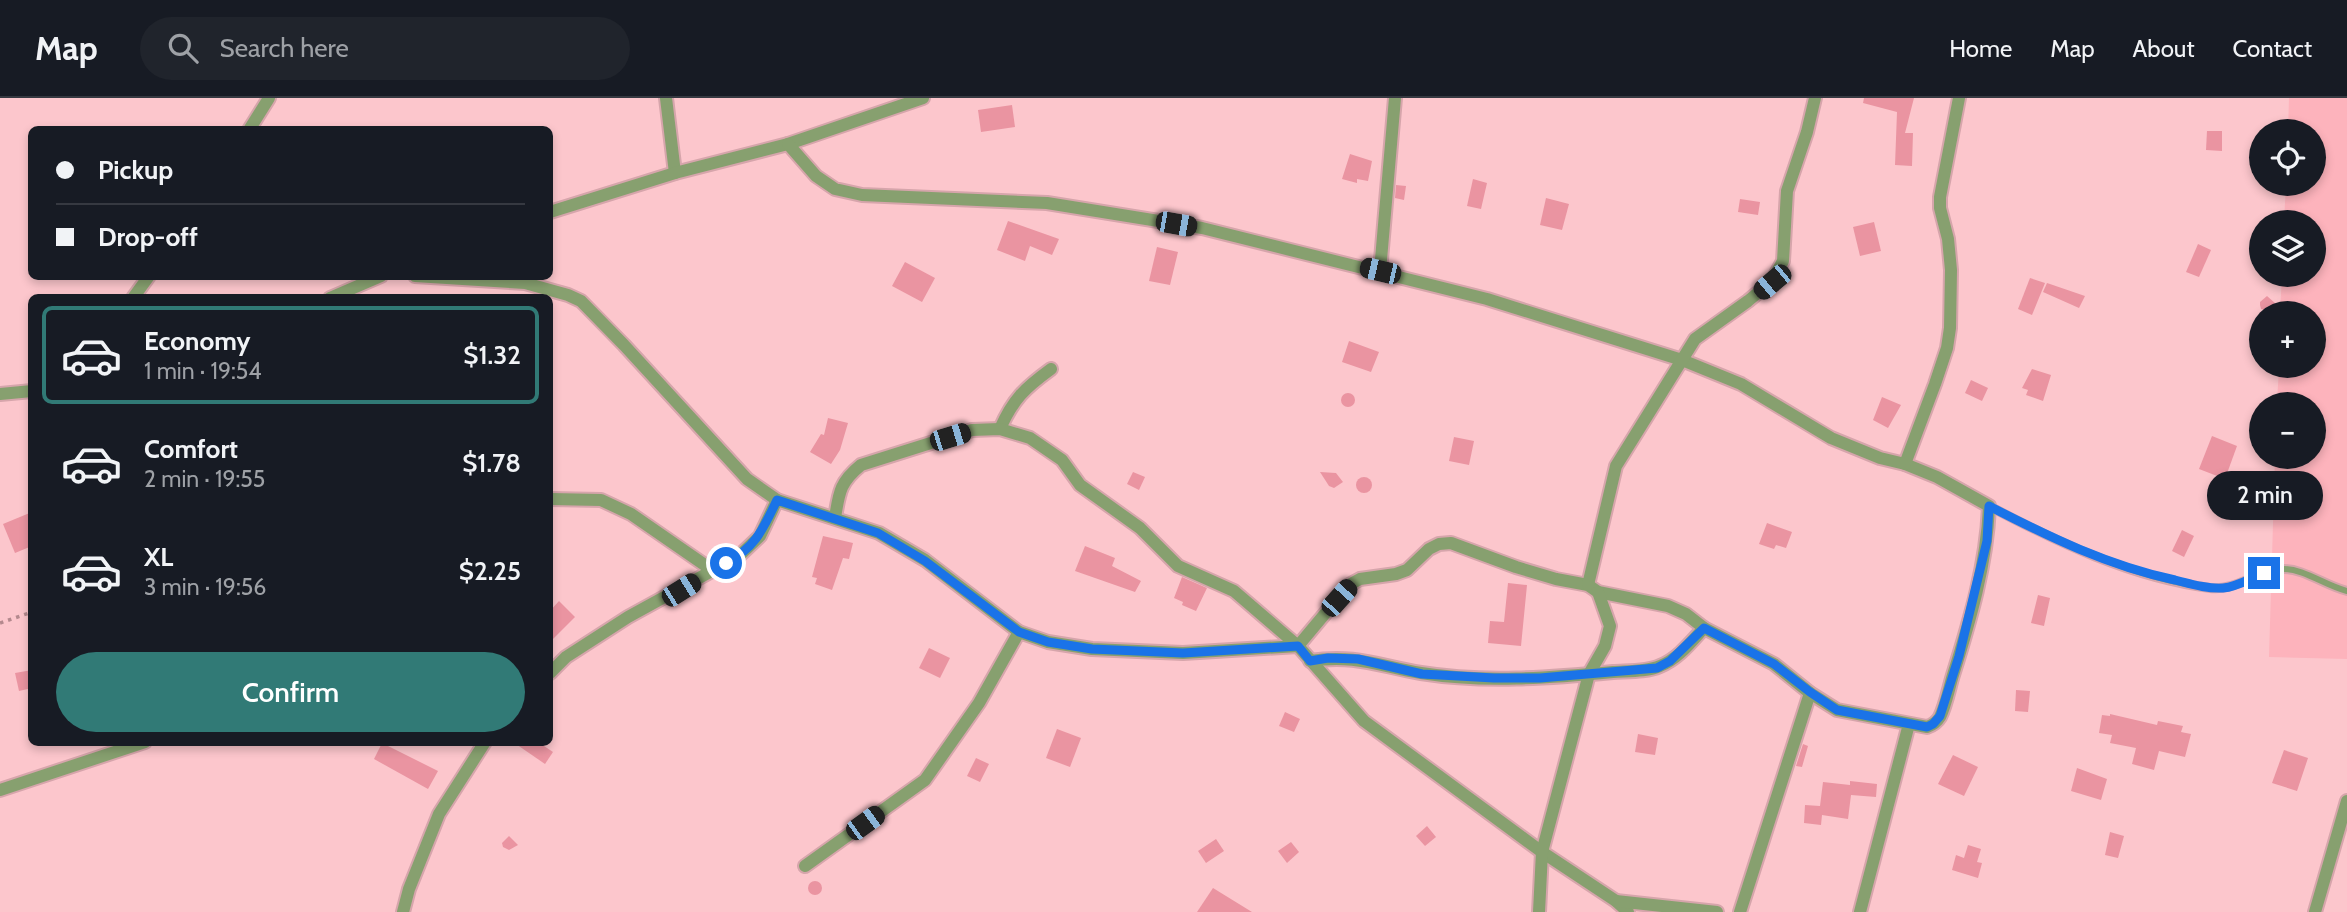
<!DOCTYPE html>
<meta charset="utf-8">
<style>
body{margin:0;font-family:Cabin,sans-serif;background:#20242c;color:#f1f3f6;height:100vh;display:flex;flex-direction:column;font-size:26px;white-space:nowrap}
*{box-sizing:border-box;margin:0}
p{font-size:23px;color:#9ea1a6}
.icon{flex:none;width:38px;height:38px;fill:none;stroke:currentColor;stroke-width:2;stroke-linecap:round;stroke-linejoin:round}
.map{position:relative;flex:1;overflow:hidden}
.panel{position:absolute;left:28px;top:196px;width:525px;height:452px;display:flex;flex-direction:column;background:#171b24;border-radius:10px;box-shadow:0 4px 10px #0003}
.panel>*{flex:none}
.banner{position:absolute;left:28px;top:28px;width:525px;height:154px;border-radius:10px;box-shadow:0 4px 10px #0003;display:grid;align-content:center;height:154px;padding:0 28px;background:#171b24}
.fabs{position:absolute;left:2249px;top:21px;display:grid;gap:14px}
.fabs a{display:grid;place-items:center;width:77px;height:77px;border-radius:50%;background:#171b24;box-shadow:0 4px 10px #0003;font-size:35px}
.end{position:absolute;width:32px;height:32px;margin:-16px;border:9px solid #1a73e8;background:#fff;box-shadow:0 0 0 4px #fff}
.from{border-radius:50%}
.bubble{position:absolute;height:49px;border-radius:24px;background:#171b24;box-shadow:0 4px 10px #0003;font-size:23px;font-weight:600;line-height:49px;text-align:center}
.car{position:absolute;width:21px;height:42px;margin:-21px -10px;border-radius:9px;box-shadow:0 0 5px 2px #0007;background:linear-gradient(#222 24%,#8ab4d8 0 40%,#222 0 76%,#8ab4d8 0 86%,#222 0)}
.banner b{display:flex;align-items:center;gap:24px;height:66px;font-size:26px}
.banner b+b{border-top:2px solid #363941}
.banner i{width:18px;height:18px;background:#f1f3f6}
ul{padding:12px 0 0;list-style:none}
li{display:flex;align-items:center;gap:21px;height:98px;margin:0 14px 10px;padding:0 14px;border:4px solid transparent;border-radius:10px}
li div{flex:1}
li b{display:block;font-size:26px}
li em{font-style:normal;font-weight:600}
li.selected{border-color:#317a76}
li>.icon{width:63px;height:63px;stroke-width:1.5}
.action{display:flex;gap:14px;margin-top:auto;padding:14px 28px}
.action a{flex:1;height:80px;border-radius:42px;background:#317a76;color:#fff;font-size:28px;font-weight:600;line-height:80px;text-align:center}
header{display:flex;align-items:center;gap:42px;box-sizing:border-box;height:98px;padding:0 35px;background:#171b24;border-bottom:2px solid #363941}
header strong{font-size:33px}
nav{display:flex;gap:38px;margin-inline-start:auto;font-size:24px}
.search{width:490px;height:63px;background:#20242c;display:flex;align-items:center;gap:18px;box-sizing:border-box;padding:0 24px;border-radius:38px;color:#9ea1a6;font-size:26px}
.map>svg:first-child{display:block}
</style>
<header>
<strong>Map</strong>
<div class="search"><svg class="icon" aria-label="search" viewBox="0 0 24 24"><circle cx="10" cy="10" r="6"/><path d="M15 15l6 6"/></svg>Search here</div>
<nav><a>Home</a><a>Map</a><a>About</a><a>Contact</a></nav>
</header>
<div class="map">
<svg width="2347" height="814" viewBox="0 0 2347 814">
<rect width="100%" height="100%" fill="#fcc6cc"/>
<polygon fill="#fdb3bc" points="2289,0 2347,0 2347,561 2269,559 2275,359 2314,359 2314,306 2277,306 2279,268 2314,268 2314,215 2280,215 2282,177 2314,177 2314,124 2284,124 2286,86 2314,86 2314,33 2288,33"/>
<g fill="#ea94a1">
<polygon points="1864,0 1914,0 1905,35 1913,35 1912,68 1895,67 1897,14 1863,5"/>
<polygon points="1012,7 1015,29 981,34 978,12"/>
<polygon points="2207,33 2222,33 2222,53 2206,52"/>
<polygon points="1350,56 1372,63 1368,83 1357,81 1357,85 1342,81"/>
<polygon points="1473,81 1487,85 1481,111 1467,108"/>
<polygon points="1396,87 1406,88 1404,102 1395,100"/>
<polygon points="1546,100 1569,106 1562,132 1540,127"/>
<polygon points="1740,101 1760,104 1758,117 1738,114"/>
<polygon points="1008,123 1059,141 1052,157 1030,148 1025,163 997,152"/>
<polygon points="1874,124 1881,153 1860,158 1853,129"/>
<polygon points="2198,146 2211,152 2199,179 2186,174"/>
<polygon points="1157,149 1178,154 1170,187 1149,183"/>
<polygon points="905,164 935,180 922,204 892,188"/>
<polygon points="2030,180 2045,185 2032,217 2018,211"/>
<polygon points="2047,185 2085,198 2079,210 2043,194"/>
<polygon points="2267,198 2276,206 2268,213 2261,211 2260,207 2260,204"/>
<polygon points="1349,243 1379,254 1371,274 1342,264"/>
<polygon points="2032,271 2051,277 2043,303 2026,297 2028,292 2022,290"/>
<polygon points="1971,282 1988,290 1982,303 1965,295"/>
<circle cx="1348" cy="302" r="7"/>
<polygon points="1882,299 1901,307 1888,330 1873,322"/>
<polygon points="828,320 848,325 840,352 831,366 810,354 821,336 824,337"/>
<polygon points="2212,338 2237,348 2225,381 2199,371"/>
<polygon points="1454,339 1474,343 1469,367 1449,363"/>
<polygon points="1133,374 1145,379 1139,392 1127,386"/>
<polygon points="1320,374 1336,375 1343,384 1334,390 1329,388"/>
<circle cx="1364" cy="387" r="8"/>
<polygon points="32,414 32,448 15,455 3,426"/>
<polygon points="1767,425 1792,434 1786,450 1776,447 1774,451 1759,446"/>
<polygon points="2182,432 2194,438 2184,459 2172,453"/>
<polygon points="823,438 853,445 849,461 843,460 832,492 815,486 817,480 812,479"/>
<polygon points="1085,448 1115,460 1112,468 1141,483 1135,494 1075,473"/>
<polygon points="1182,479 1207,490 1196,513 1182,507 1183,504 1174,500"/>
<polygon points="1508,485 1527,487 1521,548 1488,545 1490,523 1504,524"/>
<polygon points="2038,497 2050,500 2044,528 2031,525"/>
<polygon points="559,503 575,519 550,544 550,513"/>
<polygon points="929,550 950,560 940,580 919,570"/>
<polygon points="32,572 32,590 19,593 15,575"/>
<polygon points="2016,592 2030,593 2028,614 2015,613"/>
<polygon points="1285,614 1300,621 1294,634 1279,628"/>
<polygon points="2110,616 2157,627 2158,623 2183,628 2181,634 2191,636 2185,659 2159,653 2154,672 2132,666 2136,650 2110,645 2112,637 2099,635 2102,617 2110,618"/>
<polygon points="1057,631 1081,640 1070,669 1046,660"/>
<polygon points="1638,636 1658,640 1655,657 1635,654"/>
<polygon points="513,644 538,644 553,654 545,666"/>
<polygon points="382,645 438,673 428,691 374,661"/>
<polygon points="1803,646 1808,648 1802,669 1796,668"/>
<polygon points="2284,652 2308,660 2297,693 2272,685"/>
<polygon points="1953,657 1978,669 1964,698 1938,686"/>
<polygon points="976,660 989,666 980,684 967,678"/>
<polygon points="2077,670 2107,681 2101,702 2071,693"/>
<polygon points="1850,683 1877,686 1876,699 1851,697 1848,721 1822,717 1821,727 1804,725 1805,707 1820,708 1823,684 1850,687"/>
<polygon points="1427,728 1436,739 1425,748 1416,738"/>
<polygon points="2110,734 2124,738 2118,760 2105,757"/>
<polygon points="509,738 518,747 509,752 503,749 502,745"/>
<polygon points="1216,741 1224,753 1206,765 1198,753"/>
<polygon points="1291,744 1299,754 1287,765 1278,753"/>
<polygon points="1968,747 1981,751 1977,764 1982,765 1978,780 1952,772 1956,757 1964,760"/>
<circle cx="815" cy="790" r="7"/>
<polygon points="1213,790 1252,814 1197,814"/>
</g>
<g fill="none" stroke-linecap="round" stroke-linejoin="round">
<defs>
<path id="service" d="M 1989,408 C 2057,444 2132,480 2210,490 C 2236,493 2256,473 2282,471 C 2303,470 2326,488 2347,493"/>
<g id="minor">
<polyline points="666,0 675,75"/>
<polyline points="249,32 269,0"/>
<polyline points="550,114 675,75 788,46 923,0"/>
<polyline points="1380,173 1395,0"/>
<path d="M 415,178 L 525,185 L 568,197 L 581,203 L 624,247 L 747,381 L 777,402 L 879,435 L 925,462 L 1019,534 L 1048,544 L 1092,551 L 1183,555 L 1298,548 L 1349,487 L 1360,481 L 1396,476 L 1407,472 L 1429,451 L 1439,446 L 1451,445 L 1516,469 L 1556,481 L 1588,487 L 1598,494 L 1668,508 L 1686,516 L 1704,530 L 1774,566 L 1810,595 L 1837,612 L 1927,629 C 1933,627 1937,624 1940,619 C 1946,607 1949,590 1953,577 C 1970,523 1987,465 1989,408 L 1937,379 L 1905,366 L 1880,360 L 1831,340 L 1741,286 L 1682,262 L 1487,201 L 1202,130 L 1047,105 L 862,97 L 835,91 L 816,78 L 788,46"/>
<polyline points="133,200 149,178"/>
<polyline points="330,200 381,178"/>
<polyline points="0,296 32,293"/>
<path d="M 1000,331 C 1013,301 1025,290 1051,271"/>
<polyline points="1905,366 1935,286 1947,250 1950,230 1951,172 1948,141 1940,110 1940,99 1959,0"/>
<polyline points="550,401 601,402 631,416 712,472"/>
<path d="M 835,420 C 839,394 840,384 861,367 L 972,332 L 1000,331 L 1030,340 L 1062,362 L 1080,387 L 1140,430 L 1178,468 L 1234,493 L 1298,548 L 1364,623 L 1542,754 L 1616,803 L 1628,814"/>
<polyline points="1588,487 1616,368 1695,241 1748,203 1772,183 1783,163 1787,93 1807,34 1815,0"/>
<path d="M 1310,563 C 1355,556 1379,568 1421,575 C 1483,585 1550,580 1613,574 C 1627,573 1647,574 1660,568 C 1678,561 1691,544 1704,530"/>
<polyline points="550,575 566,559 628,519 739,458 760,438 777,402"/>
<polyline points="0,692 145,644"/>
<polyline points="805,768 925,682 979,605 1019,534"/>
<polyline points="1616,803 1717,814"/>
<polyline points="403,814 409,791 439,716 485,644"/>
<polyline points="1539,814 1542,754 1589,576 1605,548 1610,528 1598,494"/>
<polyline points="1740,814 1810,595"/>
<polyline points="1860,814 1909,626"/>
<polyline points="2315,814 2347,703"/>
</g>
</defs>
<use href="#service" stroke="#d6a5ab" stroke-width="10"/>
<use href="#minor" stroke="#d6a5ab" stroke-width="16"/>
<polyline stroke="#b4898e" stroke-width="3.5" stroke-dasharray="3.5 5" stroke-linecap="butt" points="0,525 32,514"/>
<use href="#service" stroke="#87a06f" stroke-width="6"/>
<use href="#minor" stroke="#87a06f" stroke-width="12"/>
</g>
<g fill="none" stroke-linecap="round" stroke-linejoin="round">
<path stroke="#1a73e8" stroke-width="9" d="M 726,465 C 756,449 763,431 777,402 L 878,435 L 925,463 L 1019,534 L 1048,544 L 1092,551 L 1183,555 L 1298,548 L 1310,563 L 1328,560 L 1358,561 L 1422,576 L 1494,580 L 1540,580 L 1657,570 L 1670,563 L 1704,530 L 1774,566 L 1810,594 L 1837,612 L 1927,629 L 1933,626 L 1940,618 L 1959,558 L 1987,443 L 1989,408 C 2049,439 2109,468 2175,482 C 2191,486 2207,491 2223,490 C 2237,489 2251,480 2264,475"/>
</g>
</svg>
<div class="fabs">
<a><svg class="icon" aria-label="locate" viewBox="0 0 24 24"><circle cx="12" cy="12" r="6"/><path d="M12 2v4M12 18v4M2 12h4M18 12h4"/></svg></a>
<a><svg class="icon" aria-label="layers" viewBox="0 0 24 24"><path d="M12 4l9 5-9 5-9-5zM3 14l9 5 9-5"/></svg></a>
<a>+</a>
<a>−</a>
</div>
<i class="end from" style="left:726px;top:465px"></i>
<i class="end" style="left:2264px;top:475px"></i>
<div class="bubble" style="left:2207px;top:373px;width:116px">2 min</div>
<i class="car" style="left:1176px;top:126px;rotate:100deg"></i>
<i class="car" style="left:1380px;top:173px;rotate:283deg"></i>
<i class="car" style="left:1772px;top:184px;rotate:230deg"></i>
<i class="car" style="left:950px;top:339px;rotate:73deg"></i>
<i class="car" style="left:681px;top:492px;rotate:58deg"></i>
<i class="car" style="left:1339px;top:500px;rotate:42deg"></i>
<i class="car" style="left:865px;top:725px;rotate:54deg"></i>
<div class="banner">
<b><i class="from"></i>Pickup</b>
<b><i></i>Drop-off</b>
</div>
<section class="panel">
<ul>
<li class="selected"><svg class="icon" aria-label="car" viewBox="0 0 24 24"><path d="M5 17H2v-5l4-1 3-4h7l3 4 3 1v5h-3M9 17h6M6 11h13"/><circle cx="7" cy="17" r="2"/><circle cx="17" cy="17" r="2"/></svg><div><b>Economy</b><p>1 min · 19:54</p></div><em>$1.32</em></li>
<li><svg class="icon" aria-label="car" viewBox="0 0 24 24"><path d="M5 17H2v-5l4-1 3-4h7l3 4 3 1v5h-3M9 17h6M6 11h13"/><circle cx="7" cy="17" r="2"/><circle cx="17" cy="17" r="2"/></svg><div><b>Comfort</b><p>2 min · 19:55</p></div><em>$1.78</em></li>
<li><svg class="icon" aria-label="car" viewBox="0 0 24 24"><path d="M5 17H2v-5l4-1 3-4h7l3 4 3 1v5h-3M9 17h6M6 11h13"/><circle cx="7" cy="17" r="2"/><circle cx="17" cy="17" r="2"/></svg><div><b>XL</b><p>3 min · 19:56</p></div><em>$2.25</em></li>
</ul>
<div class="action"><a>Confirm</a></div>
</section>
</div>
